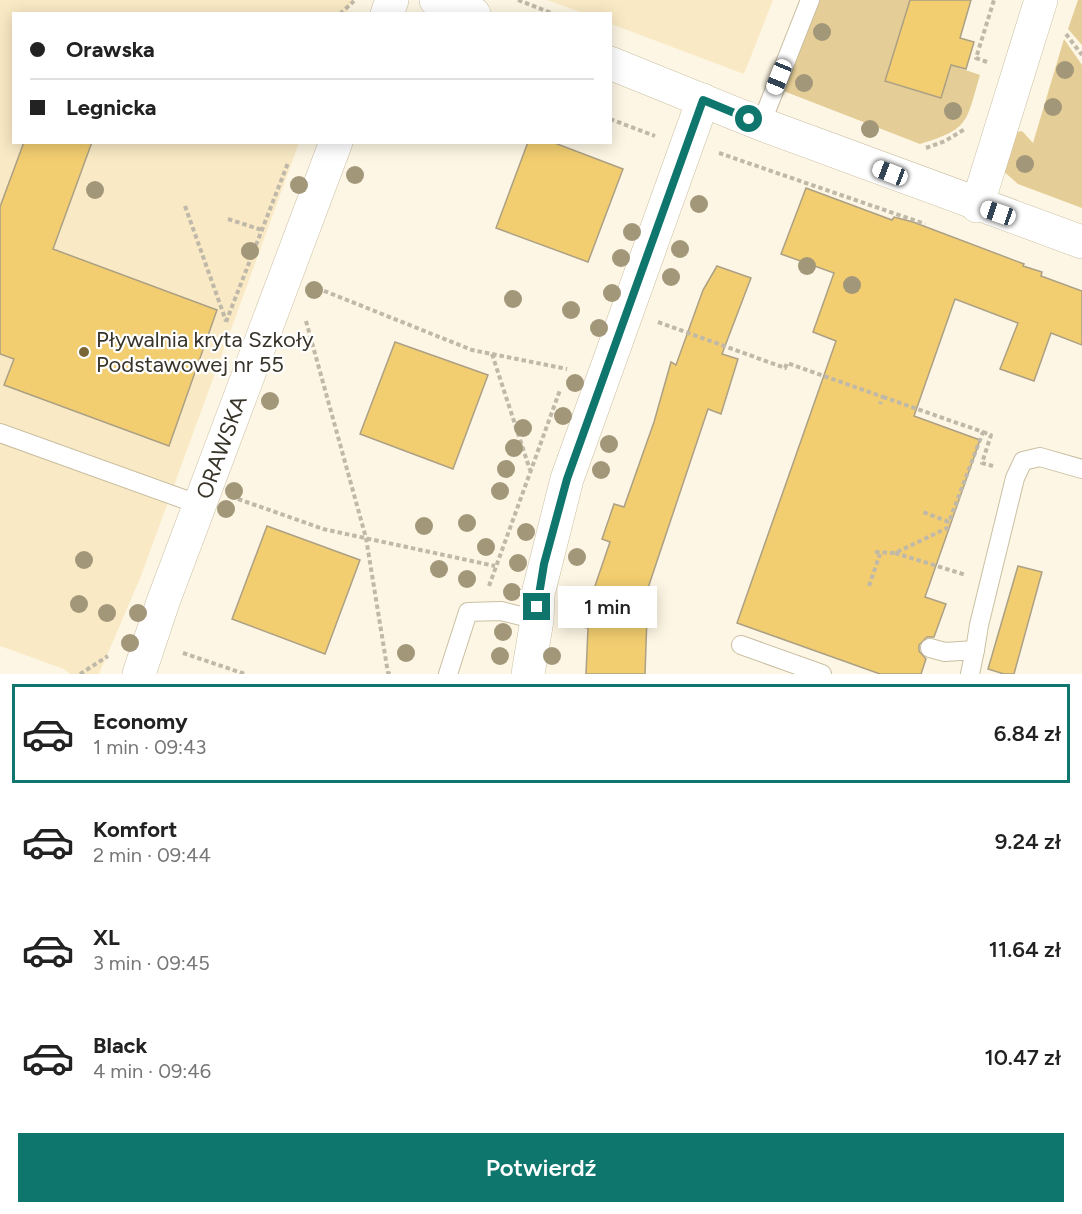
<!DOCTYPE html>
<html lang="pl">
<meta charset="utf-8">
<style>
body{margin:0;font-family:Figtree,sans-serif;background:#f2f2f2;color:#222;height:100vh;display:flex;flex-direction:column;font-size:22px;white-space:nowrap}
*{box-sizing:border-box;margin:0}
p{font-size:20px;color:#767676}
.icon{flex:none;width:33px;height:33px;fill:none;stroke:currentColor;stroke-width:2;stroke-linecap:round;stroke-linejoin:round}
.map{position:relative;height:674px;overflow:hidden}
.details{display:flex;flex-direction:column;background:#fff;flex:1}
.details>*{flex:none}
.top-card{position:absolute;left:12px;top:12px;width:600px;height:132px;border-radius:0px;box-shadow:0 3px 15px #0003;display:grid;align-content:center;height:132px;padding:0 18px;background:#fff}
.end{position:absolute;width:27px;height:27px;margin:-14px;border:8px solid #0f766e;background:#fff;box-shadow:0 0 0 3px #fff}
.from{border-radius:50%}
.bubble{position:absolute;height:42px;border-radius:0px;background:#fff;box-shadow:0 3px 15px #0003;font-size:20px;font-weight:600;line-height:42px;text-align:center}
.car{position:absolute;width:18px;height:36px;margin:-18px -9px;border-radius:8px;box-shadow:0 0 4px 2px #0007;background:linear-gradient(#fff 24%,#345 0 40%,#fff 0 76%,#345 0 86%,#fff 0)}
.top-card b{display:flex;align-items:center;gap:21px;height:57px;font-size:22px}
.top-card b+b{border-top:2px solid #e0e0e0}
.top-card i{width:15px;height:15px;background:#222}
ul{padding:10px 0 0;list-style:none}
li{display:flex;align-items:center;gap:18px;height:99px;margin:0 12px 9px;padding:0 6px;border:3px solid transparent;border-radius:0px}
li div{flex:1}
li b{display:block;font-size:22px}
li em{font-style:normal;font-weight:600}
li.selected{border-color:#0f766e}
li>.icon{width:54px;height:54px;stroke-width:1.5}
.cta{display:flex;gap:12px;margin-top:auto;padding:12px 18px}
.cta a{flex:1;height:69px;border-radius:0px;background:#0f766e;color:#fff;font-size:24px;font-weight:600;line-height:69px;text-align:center}
.map>svg:first-child{display:block}
</style>
<div class="map">
<svg width="1082" height="674" viewBox="0 0 1082 674">
<rect width="100%" height="100%" fill="#fdf6e4"/>
<g fill="#f9eac5">
<polygon points="0,0 352,0 347,14 14,14 14,142 299,143 141,576 99,674 70,674 64,669 0,646"/>
<polygon points="547,0 773,0 744,74 611,24 610,14 583,13"/>
</g>
<g fill="#e4cd96">
<path d="M 815,0 L 910,0 L 886,81 L 941,98 L 951,65 L 980,75 C 966,122 970,129 920,144 L 781,90 Z"/>
<polygon points="1078,0 1082,0 1082,45 1068,29"/>
<polygon points="1064,39 1082,65 1082,208 1018,184 1001,169 1012,133 1022,131 1033,143"/>
</g>
<g fill="#f2ce70" stroke="#aca085" stroke-width="1.5">
<polygon points="910,0 971,0 960,38 974,42 966,69 951,65 941,98 885,81"/>
<polygon points="24,142 92,142 53,249 217,310 169,446 4,385 14,359 0,354 0,207"/>
<polygon points="528,142 552,142 623,169 588,262 496,228"/>
<polygon points="806,188 892,220 894,217 913,222 1024,264 1023,266 1042,272 1041,276 1082,291 1082,345 1051,333 1034,381 1000,369 1018,323 955,299 914,416 980,440 925,597 946,604 934,637 927,637 919,645 919,651 926,659 921,674 880,674 737,623 836,341 813,332 834,273 781,254"/>
<polygon points="717,266 751,278 722,354 738,359 721,414 708,409 648,588 645,674 586,674 588,628 581,627 610,542 602,539 614,504 624,507 654,422 671,362 676,365 703,290"/>
<polygon points="395,342 488,375 453,469 360,434"/>
<polygon points="267,526 360,560 325,654 232,619"/>
<polygon points="1018,566 1042,572 1014,674 1004,674 988,669"/>
</g>
<g fill="none" stroke-linecap="round" stroke-linejoin="round">
<defs>
<g id="lane">
<polyline points="761,124 810,0"/>
<polyline points="0,433 200,505"/>
<polyline points="741,645 822,674"/>
<polyline points="930,648 945,652 975,650 970,674"/>
<polyline points="975,650 979,625 1015,478 1023,461 1040,457 1082,469"/>
<polyline points="448,674 468,612 501,611 537,620"/>
</g>
<g id="street">
<polyline points="436,0 474,14"/>
<polyline points="387,14 392,0"/>
<polyline points="610,63 761,124 1082,242"/>
<polyline points="977,206 1041,0"/>
<polyline points="139,674 163,602 336,142"/>
<polyline points="528,674 537,620 538,594 567,479 703,100"/>
</g>
</defs>
<use href="#lane" stroke="#cabfa2" stroke-width="20"/>
<use href="#street" stroke="#cabfa2" stroke-width="34"/>
<g stroke="#c0b9a9" stroke-width="4" stroke-dasharray="4.5 3" stroke-linecap="butt">
<polyline points="518,0 554,14"/>
<polyline points="340,14 354,1"/>
<polyline points="1066,34 1082,55"/>
<polyline points="987,62 976,58 994,0"/>
<polyline points="610,119 655,136"/>
<polyline points="926,148 945,141 965,129"/>
<polyline points="719,153 925,224"/>
<polyline points="185,206 226,321"/>
<polyline points="228,219 262,230"/>
<polyline points="317,288 472,350 567,369"/>
<polyline points="306,321 366,538 388,673 391,674"/>
<polyline points="226,322 288,163"/>
<polyline points="658,322 785,368 787,363 883,397 880,404"/>
<polyline points="492,354 530,470"/>
<polyline points="883,397 983,432 949,522 923,512"/>
<polyline points="983,432 991,435 982,463 993,466"/>
<polyline points="238,499 323,529 495,566"/>
<polyline points="875,552 895,553 947,528 949,522"/>
<polyline points="895,553 966,575"/>
<polyline points="489,586 560,390"/>
<polyline points="869,586 880,554"/>
<polyline points="183,653 245,674"/>
<polyline points="80,674 108,656"/>
</g>
<use href="#lane" stroke="#fff" stroke-width="18"/>
<use href="#street" stroke="#fff" stroke-width="33"/>
</g>
<g fill="#a3977a">
<circle cx="822" cy="32" r="9"/>
<circle cx="1065" cy="70" r="9"/>
<circle cx="804" cy="83" r="9"/>
<circle cx="1053" cy="107" r="9"/>
<circle cx="953" cy="111" r="9"/>
<circle cx="870" cy="129" r="9"/>
<circle cx="1025" cy="164" r="9"/>
<circle cx="355" cy="175" r="9"/>
<circle cx="299" cy="185" r="9"/>
<circle cx="95" cy="190" r="9"/>
<circle cx="699" cy="204" r="9"/>
<circle cx="632" cy="232" r="9"/>
<circle cx="680" cy="249" r="9"/>
<circle cx="250" cy="251" r="9"/>
<circle cx="621" cy="258" r="9"/>
<circle cx="807" cy="266" r="9"/>
<circle cx="671" cy="277" r="9"/>
<circle cx="852" cy="285" r="9"/>
<circle cx="314" cy="290" r="9"/>
<circle cx="612" cy="293" r="9"/>
<circle cx="513" cy="299" r="9"/>
<circle cx="571" cy="310" r="9"/>
<circle cx="599" cy="328" r="9"/>
<circle cx="575" cy="383" r="9"/>
<circle cx="270" cy="401" r="9"/>
<circle cx="563" cy="416" r="9"/>
<circle cx="523" cy="428" r="9"/>
<circle cx="609" cy="444" r="9"/>
<circle cx="514" cy="448" r="9"/>
<circle cx="506" cy="469" r="9"/>
<circle cx="601" cy="470" r="9"/>
<circle cx="234" cy="491" r="9"/>
<circle cx="500" cy="491" r="9"/>
<circle cx="226" cy="509" r="9"/>
<circle cx="467" cy="523" r="9"/>
<circle cx="424" cy="526" r="9"/>
<circle cx="526" cy="532" r="9"/>
<circle cx="486" cy="547" r="9"/>
<circle cx="577" cy="557" r="9"/>
<circle cx="84" cy="560" r="9"/>
<circle cx="518" cy="563" r="9"/>
<circle cx="439" cy="569" r="9"/>
<circle cx="467" cy="579" r="9"/>
<circle cx="512" cy="592" r="9"/>
<circle cx="79" cy="604" r="9"/>
<circle cx="107" cy="613" r="9"/>
<circle cx="138" cy="613" r="9"/>
<circle cx="503" cy="632" r="9"/>
<circle cx="130" cy="643" r="9"/>
<circle cx="406" cy="653" r="9"/>
<circle cx="500" cy="656" r="9"/>
<circle cx="552" cy="656" r="9"/>
</g>
<g fill="none" stroke-linecap="round" stroke-linejoin="round">
<polyline stroke="#0f766e" stroke-width="8" points="537,607 544,564 567,479 703,100 749,119"/>
</g>
<circle fill="#7a6735" stroke="#fff" stroke-width="2" cx="84" cy="352" r="6"/>
<g text-anchor="middle" stroke-width="4.5" stroke-linejoin="round" paint-order="stroke">
<g font-size="22" fill="#393429" stroke="#fff" text-anchor="start">
<text x="96" y="347">Pływalnia kryta Szkoły<tspan x="96" dy="25">Podstawowej nr 55</tspan></text>
</g>
<g font-size="22" fill="#393429" stroke="#fff">
<text transform="translate(221 447) rotate(-70)" y="8">ORAWSKA</text>
</g>
</g>
</svg>
<i class="end from" style="left:749px;top:119px"></i>
<i class="end" style="left:537px;top:607px"></i>
<div class="bubble" style="left:558px;top:586px;width:99px">1 min</div>
<i class="car" style="left:779px;top:77px;rotate:202deg"></i>
<i class="car" style="left:890px;top:173px;rotate:291deg"></i>
<i class="car" style="left:998px;top:213px;rotate:289deg"></i>
<div class="top-card">
<b><i class="from"></i>Orawska</b>
<b><i></i>Legnicka</b>
</div>
</div>
<section class="details">
<ul>
<li class="selected"><svg class="icon" aria-label="car" viewBox="0 0 24 24"><path d="M5 17H2v-5l4-1 3-4h7l3 4 3 1v5h-3M9 17h6M6 11h13"/><circle cx="7" cy="17" r="2"/><circle cx="17" cy="17" r="2"/></svg><div><b>Economy</b><p>1 min · 09:43</p></div><em>6.84 zł</em></li>
<li><svg class="icon" aria-label="car" viewBox="0 0 24 24"><path d="M5 17H2v-5l4-1 3-4h7l3 4 3 1v5h-3M9 17h6M6 11h13"/><circle cx="7" cy="17" r="2"/><circle cx="17" cy="17" r="2"/></svg><div><b>Komfort</b><p>2 min · 09:44</p></div><em>9.24 zł</em></li>
<li><svg class="icon" aria-label="car" viewBox="0 0 24 24"><path d="M5 17H2v-5l4-1 3-4h7l3 4 3 1v5h-3M9 17h6M6 11h13"/><circle cx="7" cy="17" r="2"/><circle cx="17" cy="17" r="2"/></svg><div><b>XL</b><p>3 min · 09:45</p></div><em>11.64 zł</em></li>
<li><svg class="icon" aria-label="car" viewBox="0 0 24 24"><path d="M5 17H2v-5l4-1 3-4h7l3 4 3 1v5h-3M9 17h6M6 11h13"/><circle cx="7" cy="17" r="2"/><circle cx="17" cy="17" r="2"/></svg><div><b>Black</b><p>4 min · 09:46</p></div><em>10.47 zł</em></li>
</ul>
<div class="cta"><a>Potwierdź</a></div>
</section>
